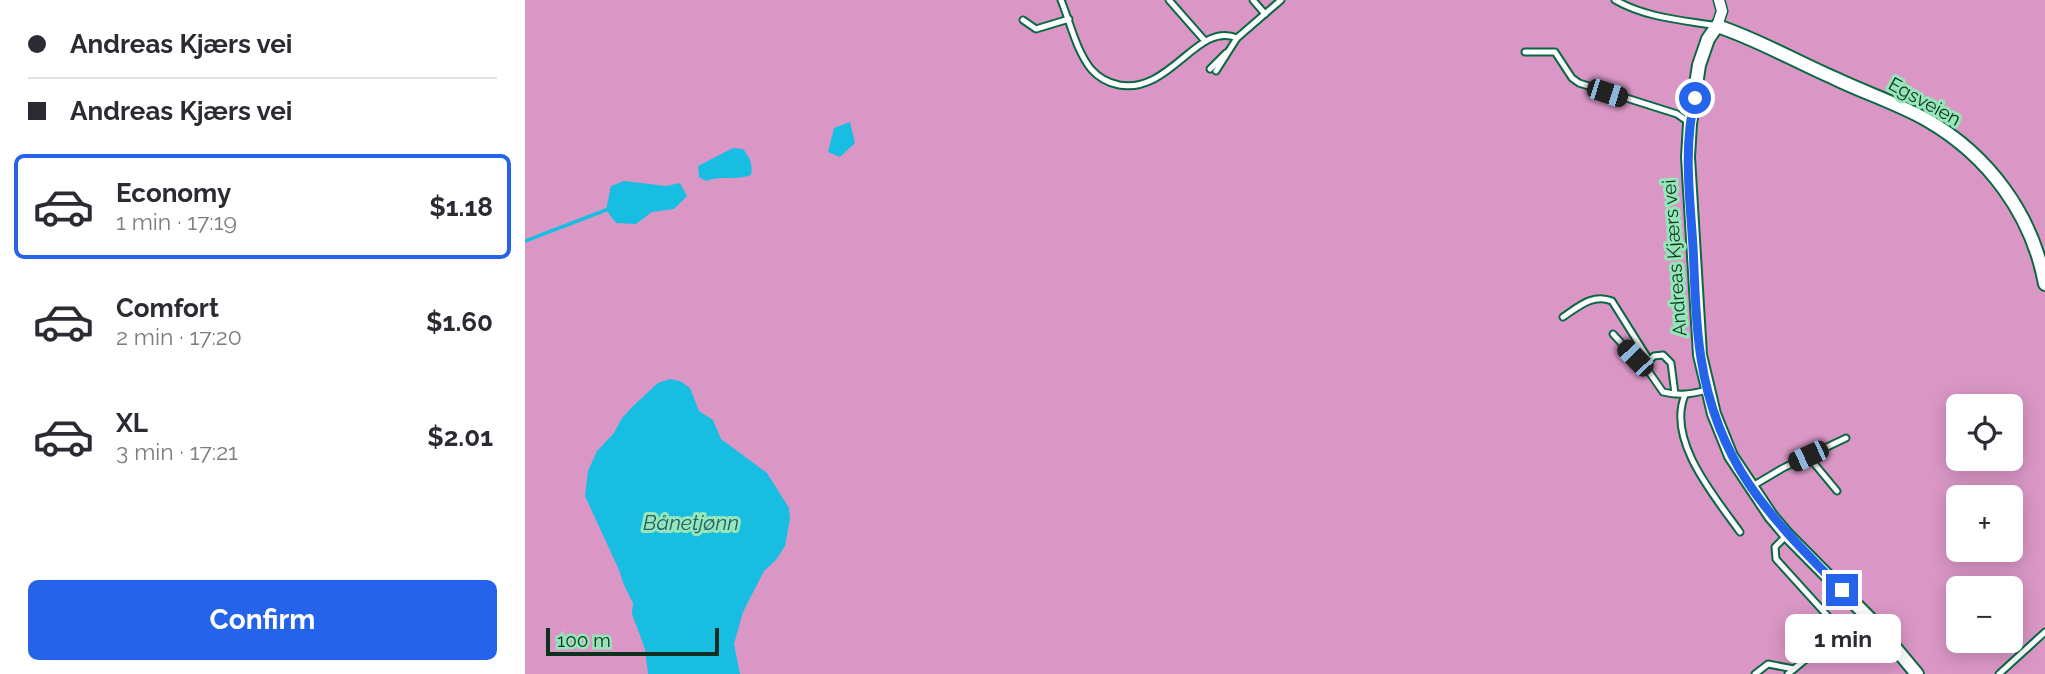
<!DOCTYPE html>
<meta charset="utf-8">
<style>
body{margin:0;font-family:Raleway,sans-serif;background:#f7f7f7;color:#2b2b33;height:100vh;display:flex;flex-direction:column;font-size:26px;white-space:nowrap}
*{box-sizing:border-box;margin:0}
p{font-size:23px;color:#7c7c81}
.icon{flex:none;width:38px;height:38px;fill:none;stroke:currentColor;stroke-width:2;stroke-linecap:round;stroke-linejoin:round}
.map{position:relative;flex:1;overflow:hidden}
.side{display:flex;flex-direction:column;background:#fff;width:525px}
.side>*{flex:none}
.hud{display:grid;align-content:center;height:154px;padding:0 28px;background:#fff}
.tools{position:absolute;left:1421px;top:394px;display:grid;gap:14px}
.tools a{display:grid;place-items:center;width:77px;height:77px;border-radius:10px;background:#fff;box-shadow:0 4px 18px #0003;font-size:35px}
.scale{position:absolute;left:21px;bottom:18px;width:173px;box-sizing:border-box;padding-left:7px;border:4px solid #0e301f;border-top:0;font-size:19px;line-height:24px;white-space:nowrap;color:#0e301f;-webkit-text-stroke:5px #95e6b8;paint-order:stroke}
.end{position:absolute;width:32px;height:32px;margin:-16px;border:9px solid #2563eb;background:#fff;box-shadow:0 0 0 4px #fff}
.from{border-radius:50%}
.bubble{position:absolute;height:49px;border-radius:10px;background:#fff;box-shadow:0 4px 18px #0003;font-size:23px;font-weight:700;line-height:49px;text-align:center}
.car{position:absolute;width:21px;height:42px;margin:-21px -10px;border-radius:9px;box-shadow:0 0 5px 2px #0007;background:linear-gradient(#222 24%,#8ab4d8 0 40%,#222 0 76%,#8ab4d8 0 86%,#222 0)}
.hud b{display:flex;align-items:center;gap:24px;height:66px;font-size:26px}
.hud b+b{border-top:2px solid #e1e1e2}
.hud i{width:18px;height:18px;background:#2b2b33}
ul{padding:0;list-style:none}
li{display:flex;align-items:center;gap:21px;height:105px;margin:0 14px 10px;padding:0 14px;border:4px solid transparent;border-radius:10px}
li div{flex:1}
li b{display:block;font-size:26px}
li em{font-style:normal;font-weight:700}
li.active{border-color:#2563eb}
li>.icon{width:63px;height:63px;stroke-width:1.5}
.primary-button{display:flex;gap:14px;margin-top:auto;padding:14px 28px}
.primary-button a{flex:1;height:80px;border-radius:10px;background:#2563eb;color:#fff;font-size:28px;font-weight:700;line-height:80px;text-align:center}
main{display:flex;flex:1;min-height:0}
.map>svg:first-child{display:block}
</style>
<main>
<section class="side">
<div class="hud">
<b><i class="from"></i>Andreas Kjærs vei</b>
<b><i></i>Andreas Kjærs vei</b>
</div>
<ul>
<li class="active"><svg class="icon" aria-label="car" viewBox="0 0 24 24"><path d="M5 17H2v-5l4-1 3-4h7l3 4 3 1v5h-3M9 17h6M6 11h13"/><circle cx="7" cy="17" r="2"/><circle cx="17" cy="17" r="2"/></svg><div><b>Economy</b><p>1 min · 17:19</p></div><em>$1.18</em></li>
<li><svg class="icon" aria-label="car" viewBox="0 0 24 24"><path d="M5 17H2v-5l4-1 3-4h7l3 4 3 1v5h-3M9 17h6M6 11h13"/><circle cx="7" cy="17" r="2"/><circle cx="17" cy="17" r="2"/></svg><div><b>Comfort</b><p>2 min · 17:20</p></div><em>$1.60</em></li>
<li><svg class="icon" aria-label="car" viewBox="0 0 24 24"><path d="M5 17H2v-5l4-1 3-4h7l3 4 3 1v5h-3M9 17h6M6 11h13"/><circle cx="7" cy="17" r="2"/><circle cx="17" cy="17" r="2"/></svg><div><b>XL</b><p>3 min · 17:21</p></div><em>$2.01</em></li>
</ul>
<div class="primary-button"><a>Confirm</a></div>
</section>
<div class="map">
<svg width="1520" height="674" viewBox="0 0 1520 674">
<rect width="100%" height="100%" fill="#95e6b8"/>
<path fill="#da97c6" fill-rule="evenodd" d="M 0,0 L 1520,0 L 1520,674 L 0,674 ZM 1433,406 L 1486,406 L 1486,458 L 1433,458 ZM 1433,497 L 1486,497 L 1486,550 L 1433,550 ZM 1433,588 L 1486,588 L 1486,640 L 1433,640 Z"/>
<g fill="#18bee2">
<polygon points="325,122 330,143 315,157 303,152 309,128"/>
<path d="M 208,148 L 218,149 C 225,158 228,164 226,175 C 208,181 197,175 181,181 L 174,177 L 173,166 Z"/>
<polygon points="99,181 141,186 155,183 162,196 149,209 127,212 111,224 91,223 81,210 86,186"/>
<polygon points="145,379 155,381 165,388 174,411 188,420 196,439 242,473 264,508 265,519 260,546 251,560 239,571 218,612 209,644 215,674 123,674 120,649 107,614 108,603 99,585 94,570 60,496 63,471 72,451 89,433 97,418 108,406 133,383"/>
</g>
<g fill="none" stroke-linecap="round" stroke-linejoin="round">
<polyline stroke="#18bee2" stroke-width="3.5" points="0,241 81,210"/>
<defs>
<g id="service">
<path d="M 536,0 C 545,22 551,50 566,69 C 573,77 584,83 594,85 C 646,94 672,21 712,38 L 756,0"/>
<polyline points="644,0 680,41"/>
<polyline points="728,0 740,14"/>
<path d="M 1090,0 C 1122,18 1157,20 1192,26"/>
<polyline points="498,20 511,29 544,19"/>
<polyline points="1000,52 1030,52 1047,78 1054,83 1152,114 1162,121"/>
<polyline points="685,69 701,53"/>
<polyline points="691,71 712,38"/>
<path d="M 1038,317 C 1053,307 1068,293 1087,301 L 1124,360"/>
<polyline points="1088,334 1110,358 1121,364"/>
<path d="M 1150,394 L 1146,363 L 1138,355 L 1129,356 L 1121,364 L 1122,369 L 1138,392 C 1154,396 1167,394 1182,390"/>
<path d="M 1160,395 C 1141,440 1190,497 1215,532"/>
<polyline points="1283,456 1312,491"/>
<polyline points="1226,487 1258,468 1321,438"/>
<polyline points="1262,535 1250,547 1251,559 1309,623 1311,629 1298,645 1263,674"/>
<polyline points="1309,635 1343,617"/>
<polyline points="1230,674 1243,664 1269,669"/>
<polyline points="1474,674 1520,632"/>
</g>
<polyline id="minor" points="1192,26 1197,11 1194,0"/>
<path id="tertiary" d="M 1392,674 L 1352,626 L 1262,535 L 1246,516 L 1206,456 L 1189,414 L 1175,355 L 1163,157 L 1165,124 L 1174,65 L 1183,39 L 1192,26 C 1232,39 1270,61 1309,78 C 1340,93 1372,103 1402,120 C 1463,155 1507,214 1520,284"/>
</defs>
<use href="#service" stroke="#0a6841" stroke-width="9"/>
<use href="#minor" stroke="#0a6841" stroke-width="13"/>
<use href="#tertiary" stroke="#0a6841" stroke-width="16"/>
<use href="#service" stroke="#fff" stroke-width="5"/>
<use href="#minor" stroke="#fff" stroke-width="10"/>
<use href="#tertiary" stroke="#fff" stroke-width="12"/>
</g>
<g fill="none" stroke-linecap="round" stroke-linejoin="round">
<path stroke="#2563eb" stroke-width="9" d="M 1170,98 C 1158,147 1165,198 1168,247 C 1170,284 1170,322 1176,358 C 1192,464 1245,517 1317,590"/>
</g>
<g text-anchor="middle" stroke-width="6" stroke-linejoin="round" paint-order="stroke">
<g font-size="19" fill="#0e301f" stroke="#95e6b8">
<text transform="translate(1400 101) rotate(29)" y="7">Egsveien</text>
<text transform="translate(1149 258) rotate(-94)" y="7">Andreas Kjærs vei</text>
</g>
<g font-size="21" font-style="italic" fill="#255e6e" stroke="#95e6b8">
<text x="166" y="530">Bånetjønn</text>
</g>
</g>
</svg>
<div class="tools">
<a><svg class="icon" aria-label="locate" viewBox="0 0 24 24"><circle cx="12" cy="12" r="6"/><path d="M12 2v4M12 18v4M2 12h4M18 12h4"/></svg></a>
<a>+</a>
<a>−</a>
</div>
<div class="scale">100 m</div>
<i class="end from" style="left:1170px;top:98px"></i>
<i class="end" style="left:1317px;top:590px"></i>
<div class="bubble" style="left:1260px;top:614px;width:116px">1 min</div>
<i class="car" style="left:1082px;top:93px;rotate:108deg"></i>
<i class="car" style="left:1110px;top:358px;rotate:316deg"></i>
<i class="car" style="left:1283px;top:456px;rotate:245deg"></i>
</div>
</main>
